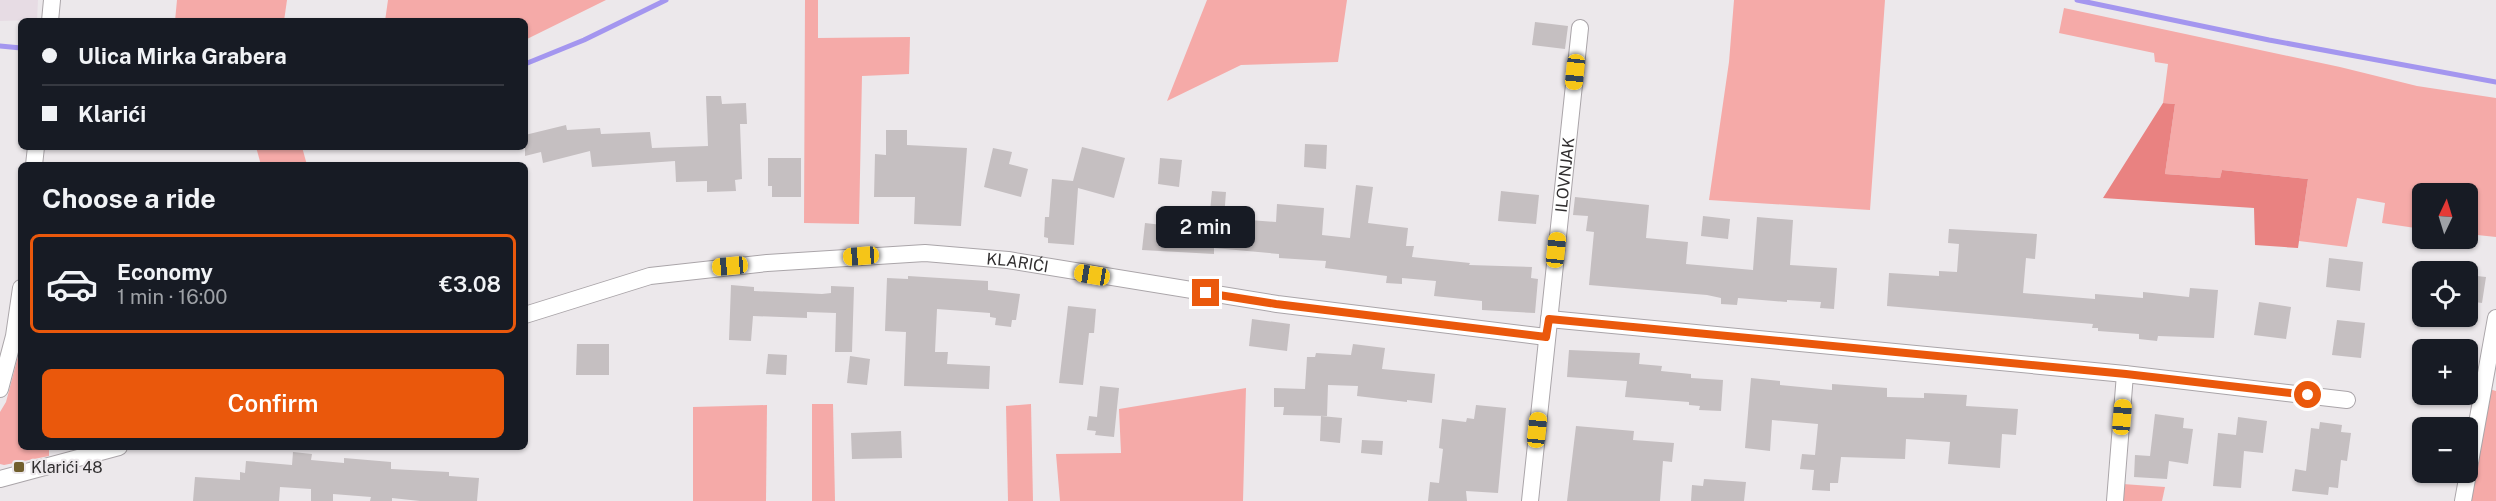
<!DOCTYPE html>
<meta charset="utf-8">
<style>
body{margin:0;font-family:"Public Sans",sans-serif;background:#20242c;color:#f1f3f6;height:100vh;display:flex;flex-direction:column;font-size:22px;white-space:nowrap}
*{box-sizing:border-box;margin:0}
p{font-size:20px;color:#9ea1a6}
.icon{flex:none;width:33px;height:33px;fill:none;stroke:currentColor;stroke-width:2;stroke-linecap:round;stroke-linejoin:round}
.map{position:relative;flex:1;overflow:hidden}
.sheet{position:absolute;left:18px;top:162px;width:510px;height:288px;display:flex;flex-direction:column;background:#171b24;border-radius:9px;box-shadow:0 2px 4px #0004}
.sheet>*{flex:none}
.top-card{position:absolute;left:18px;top:18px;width:510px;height:132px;border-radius:9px;box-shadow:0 2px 4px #0004;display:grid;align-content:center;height:132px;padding:0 24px;background:#171b24}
.needle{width:39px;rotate:4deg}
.fabs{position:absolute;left:2412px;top:183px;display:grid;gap:12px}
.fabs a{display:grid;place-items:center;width:66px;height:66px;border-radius:9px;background:#171b24;box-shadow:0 2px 4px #0004;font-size:30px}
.end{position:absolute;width:27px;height:27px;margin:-14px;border:8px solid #ea580c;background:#fff;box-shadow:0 0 0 3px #fff}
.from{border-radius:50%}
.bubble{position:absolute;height:42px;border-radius:9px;background:#171b24;box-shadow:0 2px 4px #0004;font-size:20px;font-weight:600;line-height:42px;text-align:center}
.car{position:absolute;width:18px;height:36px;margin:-18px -9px;border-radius:8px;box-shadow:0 0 4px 2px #0007;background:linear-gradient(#f5c518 24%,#345 0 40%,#f5c518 0 76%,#345 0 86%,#f5c518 0)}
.top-card b{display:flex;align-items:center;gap:21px;height:57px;font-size:22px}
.top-card b+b{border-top:2px solid #363941}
.top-card i{width:15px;height:15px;background:#f1f3f6}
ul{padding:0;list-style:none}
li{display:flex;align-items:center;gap:18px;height:99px;margin:0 12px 9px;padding:0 12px;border:3px solid transparent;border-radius:9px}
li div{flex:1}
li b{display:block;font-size:22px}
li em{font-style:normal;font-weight:600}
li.selected{border-color:#ea580c}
li>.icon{width:54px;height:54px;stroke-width:1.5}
h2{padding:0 24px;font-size:27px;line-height:72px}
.button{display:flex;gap:12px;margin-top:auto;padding:12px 24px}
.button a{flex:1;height:69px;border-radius:9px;background:#ea580c;color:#fff;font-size:24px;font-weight:600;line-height:69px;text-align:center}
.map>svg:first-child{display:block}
</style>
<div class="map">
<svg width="2496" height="501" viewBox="0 0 2496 501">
<rect width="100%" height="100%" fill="#ece8eb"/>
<polygon fill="#e7dce4" points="0,0 38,0 37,20 0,21"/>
<g fill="#f5aaa8">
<polygon points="177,0 287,0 284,21 175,21"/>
<polygon points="388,0 606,0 525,40 525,21 385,21"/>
<polygon points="805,0 818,0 818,38 910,37 909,74 862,76 859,224 804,223"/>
<polygon points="1207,0 1347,0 1338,62 1241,65 1167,101"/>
<polygon points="1734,0 1885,0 1870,210 1709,200 1729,62"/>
<polygon points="2064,8 2340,67 2417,86 2496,98 2496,237 2468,234 2468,194 2422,194 2422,229 2382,223 2385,203 2357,198 2347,247 2299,241 2308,179 2222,170 2220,178 2165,174 2175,104 2163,103 2168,64 2155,62 2154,53 2059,33"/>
<polygon points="256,147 302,147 307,165 261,165"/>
<polygon points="21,345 21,447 49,447 49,456 4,465 0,464 0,412 6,402"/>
<polygon points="1246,388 1243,501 1060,501 1056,454 1121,453 1119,409"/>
<polygon points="2489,389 2496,391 2496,501 2469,501"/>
<polygon points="812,404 833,404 835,501 812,501"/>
<polygon points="1031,404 1033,501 1008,501 1006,406"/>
<polygon points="767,405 766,501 693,501 693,407"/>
<polygon points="2123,484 2165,487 2162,501 2122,501"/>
</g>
<polygon fill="#e98281" points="2163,103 2175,104 2165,174 2220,178 2222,170 2308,179 2298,248 2255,245 2254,208 2103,198"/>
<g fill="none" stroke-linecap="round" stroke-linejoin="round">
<g stroke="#a496ef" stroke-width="5">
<polyline points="2077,0 2269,40 2496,82"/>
<polyline points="0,46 21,48"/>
<polyline points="525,64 584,40 666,0"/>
</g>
</g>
<g fill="#c5bfc1">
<polygon points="1535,22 1568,26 1565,49 1532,45"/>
<polygon points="706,96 721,96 722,104 746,103 747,124 740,124 742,179 735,180 736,191 707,192 707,181 676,182 675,161 592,167 590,151 543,163 541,152 525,156 525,135 566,125 567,130 600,128 601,134 650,132 652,148 708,146"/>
<polygon points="886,130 907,130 907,145 967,148 961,226 914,224 915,197 874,197 875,154 886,155"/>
<polygon points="1305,144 1327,145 1326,169 1304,167"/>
<polygon points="1082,147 1125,158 1114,198 1078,188 1074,245 1048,243 1048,238 1044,237 1045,217 1049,217 1052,179 1073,181"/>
<polygon points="993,148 1012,152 1009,164 1028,169 1021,197 984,187"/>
<polygon points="768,158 801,158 801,197 772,197 772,186 768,186"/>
<polygon points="1160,158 1182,160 1179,187 1158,184"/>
<polygon points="1356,185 1373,187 1368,223 1408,228 1406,246 1414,246 1412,257 1470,263 1469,265 1532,267 1531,278 1538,279 1535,313 1482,310 1482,301 1434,296 1436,281 1402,278 1402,284 1386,283 1387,276 1325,268 1326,261 1279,258 1279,254 1214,248 1214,254 1142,250 1145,223 1180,227 1181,219 1209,221 1212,191 1226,192 1224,218 1276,222 1277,204 1324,208 1322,235 1350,238"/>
<polygon points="1501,191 1539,195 1536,224 1498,221"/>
<polygon points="1575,197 1649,205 1646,238 1688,242 1686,264 1753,270 1757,217 1793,220 1790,265 1837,268 1834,309 1820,308 1821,302 1787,300 1787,302 1738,298 1737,305 1721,304 1721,298 1707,295 1589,285 1594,232 1586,231 1588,216 1573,215"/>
<polygon points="1703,216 1730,219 1728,239 1701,236"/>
<polygon points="1949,229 2037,234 2035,259 2026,258 2023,293 2095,299 2095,294 2143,298 2143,292 2189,297 2190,288 2218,290 2214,338 2158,336 2157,341 2139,339 2139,334 2098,331 2098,328 2092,328 2093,324 1887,306 1889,273 1939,276 1939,271 1957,272 1959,244 1948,243"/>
<polygon points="2329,258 2363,262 2360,291 2326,287"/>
<polygon points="2468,275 2486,277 2482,303 2468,301"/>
<polygon points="908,276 988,281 988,290 1020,294 1016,320 1012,320 1011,327 995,325 996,318 990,317 990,313 937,309 935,352 948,352 947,364 990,366 989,389 904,386 906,332 885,331 887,278 908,279"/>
<polygon points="731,285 754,287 754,291 822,294 831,293 831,286 854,287 852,352 835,352 836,313 807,312 807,318 753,316 751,341 729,340"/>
<polygon points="2259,302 2291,307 2286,339 2254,335"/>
<polygon points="1068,306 1096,309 1094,333 1089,333 1083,385 1059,383"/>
<polygon points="1252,319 1290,324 1287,351 1249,346"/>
<polygon points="2337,320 2365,323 2361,358 2332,355"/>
<polygon points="577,344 609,344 609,375 576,375"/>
<polygon points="1353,344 1385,348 1382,369 1435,374 1432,403 1407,400 1407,402 1357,396 1358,386 1328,385 1327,416 1283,415 1284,407 1274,407 1274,388 1305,389 1307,357 1315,357 1316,353 1351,355"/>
<polygon points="1569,350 1640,353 1639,364 1662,366 1661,371 1691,374 1691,378 1723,380 1721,411 1699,410 1700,406 1689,405 1689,402 1625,397 1627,381 1567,377"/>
<polygon points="768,354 787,355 786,375 766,374"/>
<polygon points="850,356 870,359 867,385 847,383"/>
<polygon points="1751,378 1780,381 1780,385 1832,390 1832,384 1887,388 1887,397 1924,398 1924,393 1967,395 1966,406 2018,409 2016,435 2002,434 2000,468 1948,464 1950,442 1906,439 1905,459 1841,457 1838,483 1830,483 1830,491 1812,490 1814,470 1800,469 1802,454 1815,455 1818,424 1772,420 1770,451 1745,448"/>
<polygon points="1100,386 1119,388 1114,437 1095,435 1096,431 1087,430 1089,416 1097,417"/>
<polygon points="1476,405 1506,408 1498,493 1466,491 1467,501 1428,501 1430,482 1439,483 1443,449 1439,448 1442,419 1466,422 1467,418 1474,419"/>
<polygon points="2155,414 2184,418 2183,428 2193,429 2188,464 2169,461 2167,479 2134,477 2135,455 2150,456"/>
<polygon points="1321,416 1342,418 1340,443 1320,441"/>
<polygon points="2238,417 2267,421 2263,453 2244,451 2241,488 2213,486 2218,433 2236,435"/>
<polygon points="2320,422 2342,425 2341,432 2351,433 2347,461 2341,460 2338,488 2329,487 2328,495 2292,491 2295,469 2306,471 2311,428 2319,429"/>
<polygon points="1576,426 1634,431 1633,440 1674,443 1672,462 1663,461 1660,501 1567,501"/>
<polygon points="901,431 902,458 852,459 851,433"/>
<polygon points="1362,440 1383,441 1382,455 1361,453"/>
<polygon points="293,452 312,454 311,460 344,463 344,458 391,462 391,469 449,472 449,476 479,478 477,501 420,501 392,498 392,501 370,501 371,497 333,494 333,501 311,501 311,489 280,487 279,501 193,501 195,477 240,480 240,472 245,473 246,461 292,465"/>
<polygon points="1704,479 1746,482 1744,501 1691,501 1692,485 1703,486"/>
</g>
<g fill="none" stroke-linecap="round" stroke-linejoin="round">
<defs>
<g id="minor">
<polyline points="50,21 52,0"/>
<polyline points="34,165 36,147"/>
<path id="s1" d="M 525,315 L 650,276 L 767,263 L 925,253 L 1008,260 L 1277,304 L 1546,337"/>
<polyline points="1549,319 2125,374 2347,400"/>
<polyline points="0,389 14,336 21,288"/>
<polyline points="0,479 119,447"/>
<path id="s2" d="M 1530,501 L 1580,28"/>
<polyline points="2115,501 2125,374"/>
<polyline points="2463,501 2496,318"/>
</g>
</defs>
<use href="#minor" stroke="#aaa5a9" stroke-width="18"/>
<use href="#minor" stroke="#fff" stroke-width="16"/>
</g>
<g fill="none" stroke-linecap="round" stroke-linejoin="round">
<polyline stroke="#ea580c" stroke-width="8" points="1206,293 1276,304 1546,337 1549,319 2126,374 2308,395"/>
</g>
<rect fill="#715f2d" stroke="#ece8eb" stroke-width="2" x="13" y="461" width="12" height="12" rx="3"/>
<g text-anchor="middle" stroke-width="4.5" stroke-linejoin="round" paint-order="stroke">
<g font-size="16" fill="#312f30" stroke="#ece8eb">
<text dy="6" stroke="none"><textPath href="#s2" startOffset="328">ILOVNJAK</textPath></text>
<text dy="6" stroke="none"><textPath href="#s1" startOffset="500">KLARIĆI</textPath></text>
</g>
<g font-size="16" fill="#312f30" stroke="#ece8eb" text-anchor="start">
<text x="31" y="473">Klarići 48</text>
</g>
</g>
</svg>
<div class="fabs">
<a><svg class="needle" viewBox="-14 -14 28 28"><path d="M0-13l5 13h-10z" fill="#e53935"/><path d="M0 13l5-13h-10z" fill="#9ea1a6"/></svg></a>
<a><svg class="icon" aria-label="locate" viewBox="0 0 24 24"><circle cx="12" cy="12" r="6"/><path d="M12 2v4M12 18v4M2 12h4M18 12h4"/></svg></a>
<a>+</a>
<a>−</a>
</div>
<i class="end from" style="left:2308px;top:395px"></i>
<i class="end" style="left:1206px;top:293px"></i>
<div class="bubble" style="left:1156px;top:206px;width:99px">2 min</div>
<i class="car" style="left:1575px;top:72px;rotate:186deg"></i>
<i class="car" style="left:1556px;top:250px;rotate:6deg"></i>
<i class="car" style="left:861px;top:256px;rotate:266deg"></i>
<i class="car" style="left:730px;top:266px;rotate:265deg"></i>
<i class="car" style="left:1092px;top:275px;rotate:280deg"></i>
<i class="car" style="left:2122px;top:417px;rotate:5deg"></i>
<i class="car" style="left:1537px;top:430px;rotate:6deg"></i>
<div class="top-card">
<b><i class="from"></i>Ulica Mirka Grabera</b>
<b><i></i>Klarići</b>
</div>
<section class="sheet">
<h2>Choose a ride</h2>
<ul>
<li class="selected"><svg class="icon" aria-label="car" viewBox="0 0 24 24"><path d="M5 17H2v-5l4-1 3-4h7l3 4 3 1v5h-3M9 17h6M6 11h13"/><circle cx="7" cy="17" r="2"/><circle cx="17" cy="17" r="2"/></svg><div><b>Economy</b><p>1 min · 16:00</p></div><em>€3.08</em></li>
</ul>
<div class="button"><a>Confirm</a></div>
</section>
</div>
